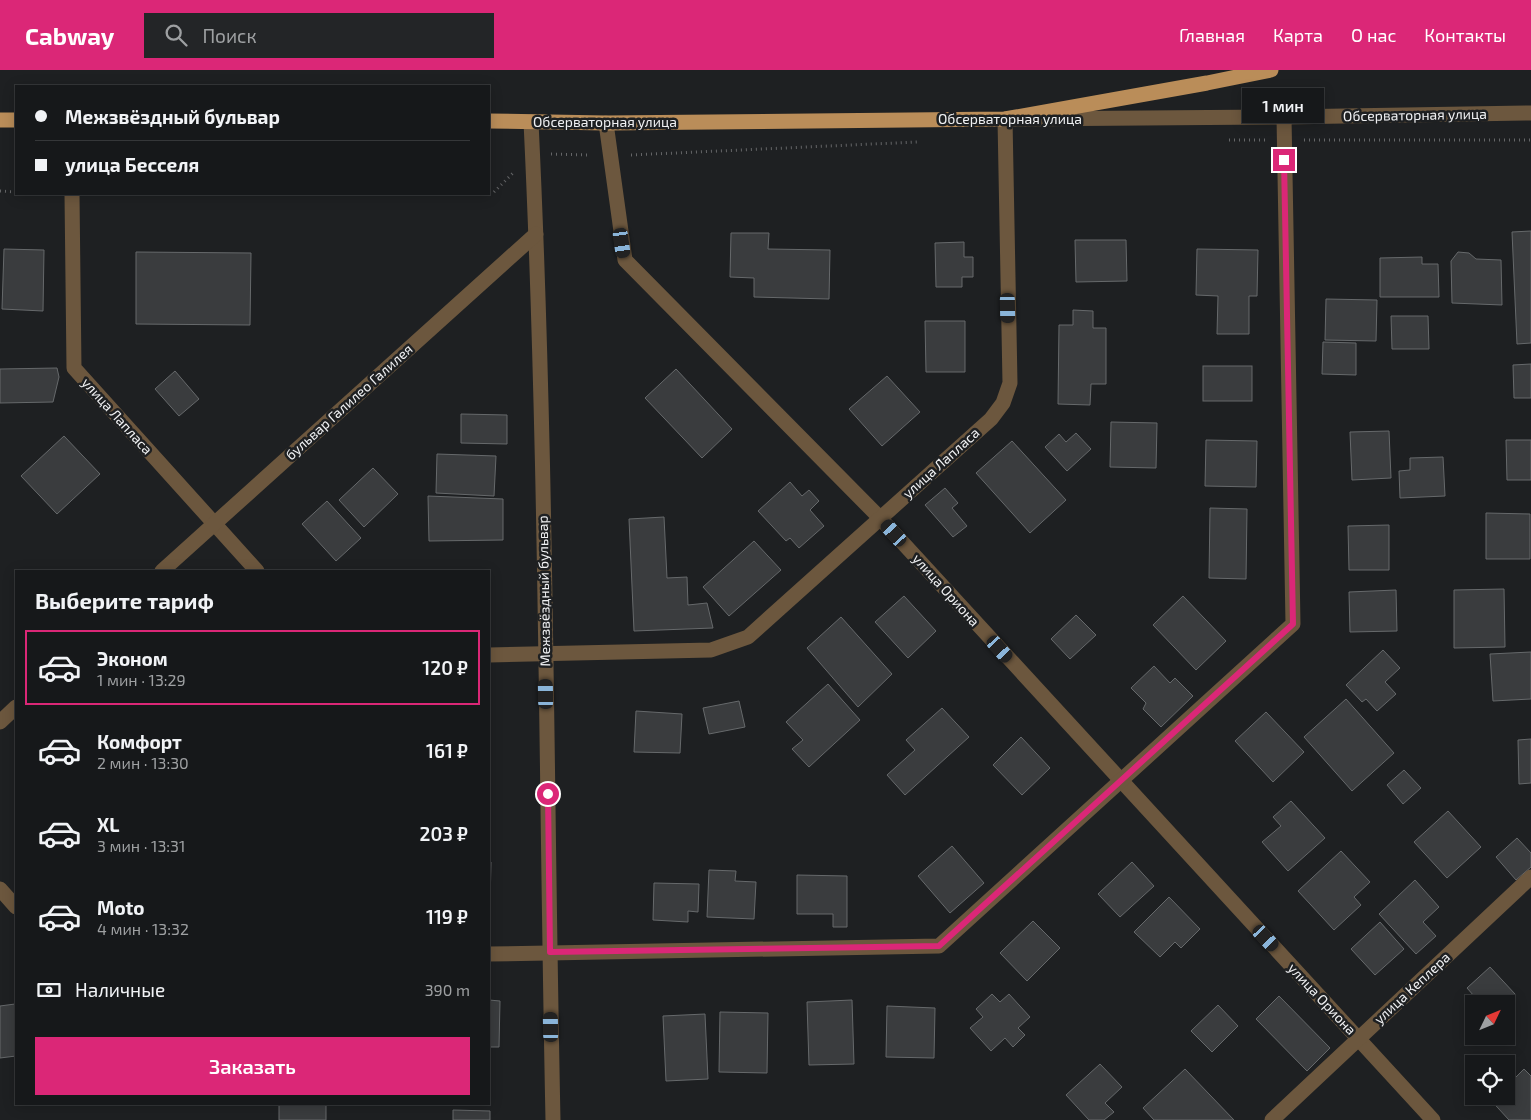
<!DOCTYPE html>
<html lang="ru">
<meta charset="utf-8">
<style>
body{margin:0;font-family:"Exo 2",sans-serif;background:#232527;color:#f1f3f6;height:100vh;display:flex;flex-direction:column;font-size:19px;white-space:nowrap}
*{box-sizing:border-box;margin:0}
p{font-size:16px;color:#9ea0a2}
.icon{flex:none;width:28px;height:28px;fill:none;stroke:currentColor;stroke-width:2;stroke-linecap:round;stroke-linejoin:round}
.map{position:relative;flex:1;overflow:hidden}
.sheet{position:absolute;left:15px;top:500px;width:475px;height:535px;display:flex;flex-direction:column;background:#16181a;border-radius:0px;box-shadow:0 2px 12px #0003,0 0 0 1px #353739}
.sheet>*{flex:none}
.guide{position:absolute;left:15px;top:15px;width:475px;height:110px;border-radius:0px;box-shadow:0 2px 12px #0003,0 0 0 1px #353739;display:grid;align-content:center;height:110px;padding:0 20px;background:#16181a}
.needle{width:32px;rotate:47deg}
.controls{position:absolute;left:1465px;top:925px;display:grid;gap:10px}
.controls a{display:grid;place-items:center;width:50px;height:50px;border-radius:0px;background:#16181a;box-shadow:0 2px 12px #0003,0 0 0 1px #353739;font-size:25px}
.end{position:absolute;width:22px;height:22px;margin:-11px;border:6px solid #db2777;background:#fff;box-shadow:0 0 0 2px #fff}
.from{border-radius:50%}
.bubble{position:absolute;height:35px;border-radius:0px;background:#16181a;box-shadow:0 2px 12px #0003,0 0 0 1px #353739;font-size:16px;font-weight:600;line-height:35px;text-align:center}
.car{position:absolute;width:15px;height:30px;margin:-15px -8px;border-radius:6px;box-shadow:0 0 4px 1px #0007;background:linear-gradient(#222 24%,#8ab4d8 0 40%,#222 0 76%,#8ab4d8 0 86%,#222 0)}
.guide b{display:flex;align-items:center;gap:18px;height:48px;font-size:19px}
.guide b+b{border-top:1px solid #353739}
.guide i{width:12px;height:12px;background:#f1f3f6}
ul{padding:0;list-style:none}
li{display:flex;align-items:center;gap:15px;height:75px;margin:0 10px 8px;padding:0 10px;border:2px solid transparent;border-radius:0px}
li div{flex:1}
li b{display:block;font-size:19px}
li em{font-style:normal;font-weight:600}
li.active{border-color:#db2777}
li>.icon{width:45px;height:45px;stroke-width:1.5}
h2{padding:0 20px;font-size:22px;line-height:60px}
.pay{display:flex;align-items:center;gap:12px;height:55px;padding:0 20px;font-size:19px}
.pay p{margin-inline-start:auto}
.action{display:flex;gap:10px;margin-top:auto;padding:10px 20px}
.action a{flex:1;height:58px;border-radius:0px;background:#db2777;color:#fff;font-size:20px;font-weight:600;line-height:58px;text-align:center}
header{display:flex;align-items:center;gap:30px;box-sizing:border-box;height:70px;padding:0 25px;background:#db2777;color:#fff}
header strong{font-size:24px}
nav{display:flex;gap:28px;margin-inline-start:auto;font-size:18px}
.search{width:350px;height:45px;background:#232527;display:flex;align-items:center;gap:12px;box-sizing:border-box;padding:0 18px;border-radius:0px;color:#9ea0a2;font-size:19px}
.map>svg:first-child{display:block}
</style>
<header>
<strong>Cabway</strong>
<div class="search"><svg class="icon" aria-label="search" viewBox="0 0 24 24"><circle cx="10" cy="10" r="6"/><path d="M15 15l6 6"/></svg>Поиск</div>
<nav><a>Главная</a><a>Карта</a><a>О нас</a><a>Контакты</a></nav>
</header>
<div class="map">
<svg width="1531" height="1050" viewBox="0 0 1531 1050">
<rect width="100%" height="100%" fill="#1e2022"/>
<g fill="#3a3c3e" stroke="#66696b">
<polygon points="1531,161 1531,273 1517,274 1512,162"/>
<polygon points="731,163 769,163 768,179 830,180 829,229 754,227 754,208 730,207"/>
<polygon points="1075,170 1126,170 1127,211 1076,212"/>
<polygon points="964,172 964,187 973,187 973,207 962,207 962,217 936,217 935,173"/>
<polygon points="4,179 44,180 43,241 2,239"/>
<polygon points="1197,179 1258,180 1257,226 1249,226 1249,264 1217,264 1218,226 1196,225"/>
<polygon points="136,182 251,183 250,255 136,254"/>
<polygon points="1458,182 1469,183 1476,189 1501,190 1502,235 1452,233 1451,191"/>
<polygon points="1422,187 1422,194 1438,194 1439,227 1380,227 1380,188"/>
<polygon points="1326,229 1377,230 1376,271 1325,270"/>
<polygon points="1073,240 1093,241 1093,258 1106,258 1106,314 1091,314 1090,335 1058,334 1059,255 1073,255"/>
<polygon points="1391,246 1428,246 1429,279 1392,279"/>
<polygon points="925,251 965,251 965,302 926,302"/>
<polygon points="1323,272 1356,273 1356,305 1322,304"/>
<polygon points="1531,294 1531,328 1514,328 1513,295"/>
<rect x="1203" y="296" width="49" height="35"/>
<polygon points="57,298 59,307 53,332 0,333 0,299"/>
<polygon points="676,299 732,359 702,388 645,328"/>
<polygon points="175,301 199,329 179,346 155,319"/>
<polygon points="887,306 920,342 882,376 849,339"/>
<polygon points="461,344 507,345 507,374 461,373"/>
<polygon points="1111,352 1157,353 1156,398 1110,397"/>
<polygon points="1389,361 1391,408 1352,410 1350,362"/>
<polygon points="1076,363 1091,379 1067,401 1045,377 1059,364 1066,372"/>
<polygon points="64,366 100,404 57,444 21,406"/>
<polygon points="1206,370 1257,371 1256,417 1205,416"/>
<polygon points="1506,370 1531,370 1531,410 1507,410"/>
<polygon points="1012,371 1066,430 1030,463 976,403"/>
<polygon points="437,384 496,386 494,426 436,423"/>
<polygon points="1443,387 1445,426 1400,428 1399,401 1410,400 1410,388"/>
<polygon points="373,398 398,424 364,457 339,430"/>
<polygon points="790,412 802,426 809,420 819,431 810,440 824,456 799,478 790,468 786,471 758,441"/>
<polygon points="945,418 958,433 952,438 967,456 953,467 925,435"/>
<polygon points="428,426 503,429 503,470 429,471"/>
<polygon points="327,431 361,468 336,491 302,454"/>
<polygon points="1210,438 1247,439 1246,509 1209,508"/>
<polygon points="1486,443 1530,444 1530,489 1486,489"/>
<polygon points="664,447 667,508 687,507 688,535 707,533 713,558 634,561 629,449"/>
<polygon points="1389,455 1389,500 1349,500 1348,456"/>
<polygon points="754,471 781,500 729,546 703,517"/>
<polygon points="1504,519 1505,577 1454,578 1454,520"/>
<polygon points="1396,520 1397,561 1350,562 1349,522"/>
<polygon points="904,526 936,561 908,588 875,552"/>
<polygon points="1183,526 1226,571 1196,600 1153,555"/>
<polygon points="1076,545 1096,565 1070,589 1051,569"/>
<polygon points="841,547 892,604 858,637 807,578"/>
<polygon points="1383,580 1400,598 1385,612 1396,624 1377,641 1366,629 1362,632 1346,615"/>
<polygon points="1531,582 1531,629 1493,631 1490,584"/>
<polygon points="1154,596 1170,613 1175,608 1193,626 1161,657 1143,639 1146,633 1131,618"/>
<polygon points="828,614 860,650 809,697 792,679 803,670 786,652"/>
<polygon points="1346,629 1394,683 1352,721 1304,667"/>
<polygon points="739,631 745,657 709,664 703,638"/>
<polygon points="942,638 969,667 905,725 887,705 915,680 906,670"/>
<polygon points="636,641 682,644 680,683 634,682"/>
<polygon points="1266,642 1304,682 1273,712 1235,671"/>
<polygon points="1021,667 1050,698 1022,725 993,695"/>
<polygon points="1531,669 1531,713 1519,714 1518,670"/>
<polygon points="1404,700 1421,718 1403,734 1387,715"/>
<polygon points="1291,731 1325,768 1288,801 1262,772 1281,756 1273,747"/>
<polygon points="1448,741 1481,777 1447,808 1414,772"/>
<polygon points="1517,768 1531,783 1531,797 1516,810 1496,787"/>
<polygon points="952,776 984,813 950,843 918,806"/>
<polygon points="1341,781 1370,812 1354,827 1361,835 1334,860 1298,821"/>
<polygon points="489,792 491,792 490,833 489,833"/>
<polygon points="1132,792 1154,816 1120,847 1098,824"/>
<polygon points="709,800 736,801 735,811 756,812 754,849 707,847"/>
<polygon points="797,805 847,806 847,857 833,857 833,844 797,844"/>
<polygon points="1415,810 1439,837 1423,852 1436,866 1416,884 1379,844"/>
<polygon points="654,813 699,814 698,842 688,841 688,852 653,850"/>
<polygon points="1169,827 1200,859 1181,878 1175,872 1160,887 1134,862"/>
<polygon points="1033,851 1060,878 1027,911 1000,883"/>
<polygon points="1380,852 1404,879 1375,905 1351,879"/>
<polygon points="1490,897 1515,924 1504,934 1481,934 1467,918"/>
<polygon points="992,924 1000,932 1009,924 1030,947 1018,958 1025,965 1013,977 1005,968 991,981 970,958 983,947 976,939"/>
<polygon points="1279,926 1330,978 1307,1001 1256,949"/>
<polygon points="489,930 500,931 499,977 489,977"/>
<polygon points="852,930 854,994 809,995 807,932"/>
<polygon points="15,934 16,986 0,988 0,936"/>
<polygon points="1218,935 1238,956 1212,982 1191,961"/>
<polygon points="887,936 935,938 934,988 886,987"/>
<polygon points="720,942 768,943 767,1003 719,1002"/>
<polygon points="705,944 708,1009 666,1011 663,946"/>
<polygon points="1100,994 1122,1017 1105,1033 1114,1042 1104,1050 1089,1050 1066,1025"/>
<polygon points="1185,999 1234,1050 1154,1050 1143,1038"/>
<polygon points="1524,999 1531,1006 1531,1050 1509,1050 1487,1026 1506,1026 1506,1006 1511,1012"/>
<rect x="279" y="1034" width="47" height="16"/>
<polygon points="453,1040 490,1041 490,1050 453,1050"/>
</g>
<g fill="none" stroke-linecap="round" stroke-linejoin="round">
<g stroke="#656668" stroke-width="3" stroke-dasharray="1 4" stroke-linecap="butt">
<polyline points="1229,70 1265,70"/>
<polyline points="1304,70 1531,70"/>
<polyline points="551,84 590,85"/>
<polyline points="631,85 917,72"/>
<polyline points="0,121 16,122"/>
<polyline points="489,122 494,122 513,103"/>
</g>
<g stroke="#6c573e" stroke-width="15">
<path d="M 531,52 C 547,384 546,717 553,1050"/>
<polyline points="606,53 625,190 880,448 1433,1050"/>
<polyline points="72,124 74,298 257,501"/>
<polyline points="162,501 536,164"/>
<polyline points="489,585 711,580 748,567 991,349 1003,333 1010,313 1005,49 1284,47 1531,43"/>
<polyline points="0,652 16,637"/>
<polyline points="0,819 16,837"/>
<polyline points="489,884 939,876 1293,554 1284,47"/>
<polyline points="1272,1050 1531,807"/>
</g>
<g stroke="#ba8d59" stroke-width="15">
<polyline points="0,50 16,50"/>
<polyline points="489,51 606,53 1005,49 1207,13 1271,0"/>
</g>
</g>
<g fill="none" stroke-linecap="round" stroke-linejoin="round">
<polyline stroke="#db2777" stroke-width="6" points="548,724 550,882 939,876 1293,554 1284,90"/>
</g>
<g text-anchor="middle" stroke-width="5" stroke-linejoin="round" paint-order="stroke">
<g font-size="14" fill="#f0f1f3" stroke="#1e2022">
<text transform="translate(1415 45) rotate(-1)" y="5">Обсерваторная улица</text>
<text x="1010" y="54">Обсерваторная улица</text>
<text x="605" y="57">Обсерваторная улица</text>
<text transform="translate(349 332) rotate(-42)" y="5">бульвар Галилео Галилея</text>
<text transform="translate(117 346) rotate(48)" y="5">улица Лапласа</text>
<text transform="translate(941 393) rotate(-42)" y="5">улица Лапласа</text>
<text transform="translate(946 520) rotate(48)" y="5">улица Ориона</text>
<text transform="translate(544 521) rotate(-91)" y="5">Межзвёздный бульвар</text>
<text transform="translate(1412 918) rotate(-43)" y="5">улица Кеплера</text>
<text transform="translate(1322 929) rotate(47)" y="5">улица Ориона</text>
</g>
</g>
</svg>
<div class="controls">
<a><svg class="needle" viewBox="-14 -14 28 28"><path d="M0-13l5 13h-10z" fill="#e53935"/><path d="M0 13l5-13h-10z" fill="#9ea0a2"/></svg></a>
<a><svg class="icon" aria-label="locate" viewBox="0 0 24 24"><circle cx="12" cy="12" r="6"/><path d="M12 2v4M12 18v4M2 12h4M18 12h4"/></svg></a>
</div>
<i class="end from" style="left:548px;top:724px"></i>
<i class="end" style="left:1284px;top:90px"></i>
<div class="bubble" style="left:1242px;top:18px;width:82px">1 мин</div>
<i class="car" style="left:622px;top:173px;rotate:172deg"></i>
<i class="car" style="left:1008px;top:238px;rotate:179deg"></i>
<i class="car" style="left:894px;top:463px;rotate:318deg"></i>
<i class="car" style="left:1000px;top:579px;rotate:138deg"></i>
<i class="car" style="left:546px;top:624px;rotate:359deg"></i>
<i class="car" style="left:1266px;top:868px;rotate:137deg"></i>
<i class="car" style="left:551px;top:957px;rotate:359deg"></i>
<div class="guide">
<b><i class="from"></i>Межзвёздный бульвар</b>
<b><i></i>улица Бесселя</b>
</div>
<section class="sheet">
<h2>Выберите тариф</h2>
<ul>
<li class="active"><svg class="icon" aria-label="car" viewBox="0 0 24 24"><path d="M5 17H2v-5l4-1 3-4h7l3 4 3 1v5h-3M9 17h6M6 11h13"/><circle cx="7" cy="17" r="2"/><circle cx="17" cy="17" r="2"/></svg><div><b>Эконом</b><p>1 мин · 13:29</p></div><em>120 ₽</em></li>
<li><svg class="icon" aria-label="car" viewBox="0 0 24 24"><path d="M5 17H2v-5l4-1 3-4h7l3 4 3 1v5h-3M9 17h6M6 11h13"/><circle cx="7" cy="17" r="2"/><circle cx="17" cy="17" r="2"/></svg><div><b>Комфорт</b><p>2 мин · 13:30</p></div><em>161 ₽</em></li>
<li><svg class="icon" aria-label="car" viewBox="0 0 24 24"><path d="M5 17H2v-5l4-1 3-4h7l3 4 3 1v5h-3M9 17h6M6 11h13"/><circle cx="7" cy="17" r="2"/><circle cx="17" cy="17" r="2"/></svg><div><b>XL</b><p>3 мин · 13:31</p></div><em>203 ₽</em></li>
<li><svg class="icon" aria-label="car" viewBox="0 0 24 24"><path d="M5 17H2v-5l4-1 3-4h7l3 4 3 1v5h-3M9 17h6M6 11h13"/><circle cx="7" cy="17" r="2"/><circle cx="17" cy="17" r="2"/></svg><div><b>Moto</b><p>4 мин · 13:32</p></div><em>119 ₽</em></li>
</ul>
<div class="pay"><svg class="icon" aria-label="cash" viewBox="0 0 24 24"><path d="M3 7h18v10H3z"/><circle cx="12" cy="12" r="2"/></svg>Наличные<p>390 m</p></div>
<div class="action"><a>Заказать</a></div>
</section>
</div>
